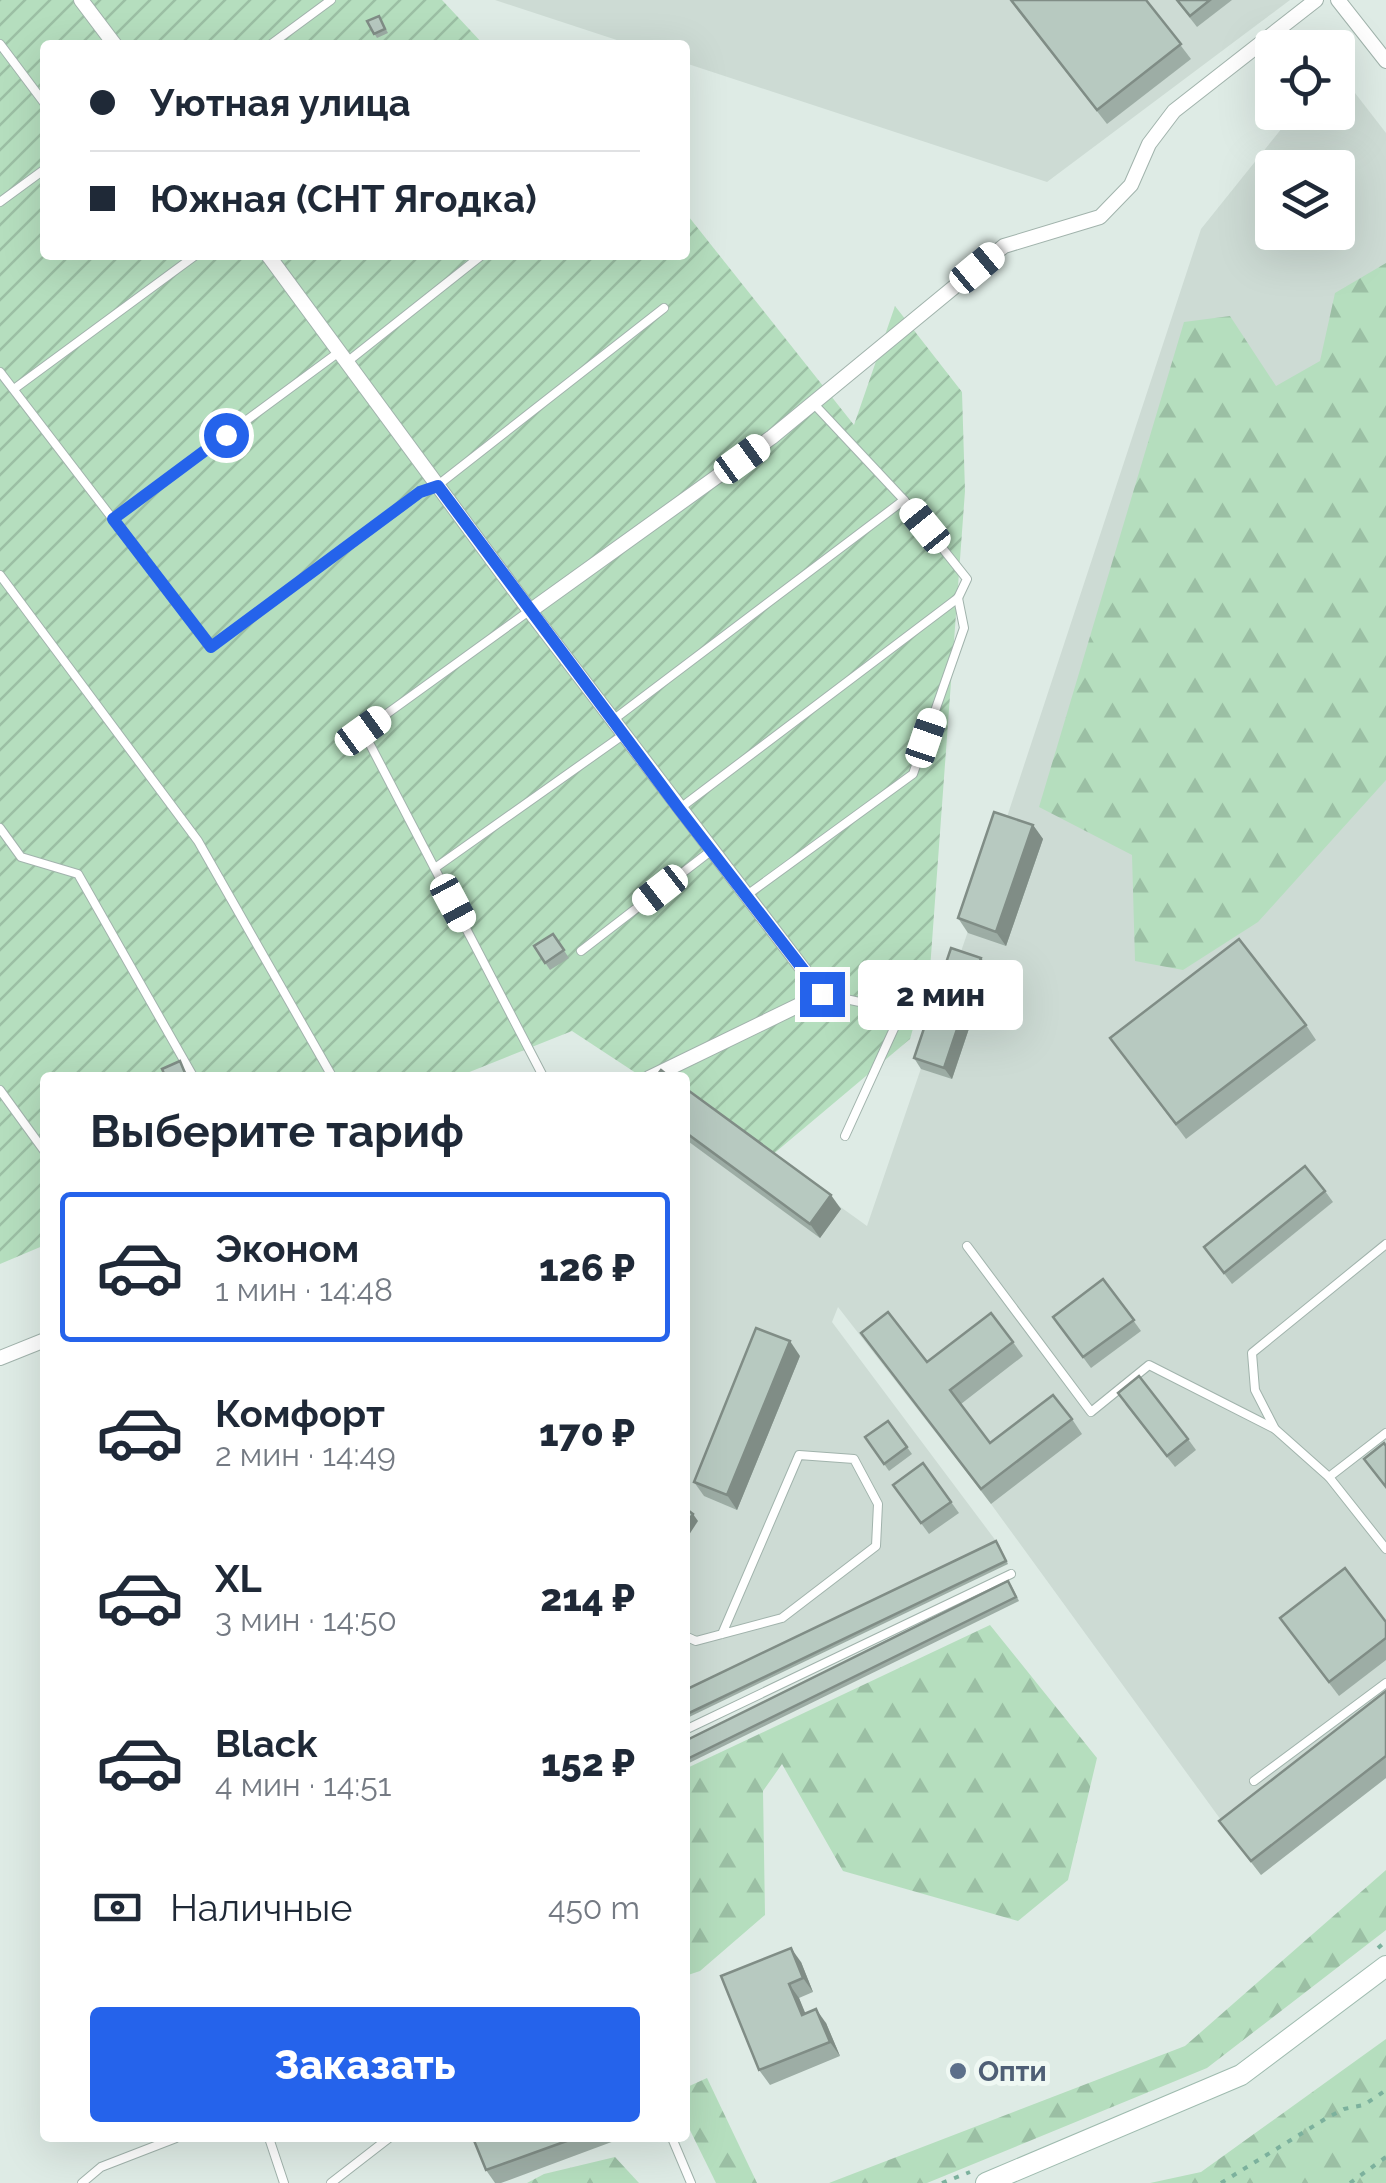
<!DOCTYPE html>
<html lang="ru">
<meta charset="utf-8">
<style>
body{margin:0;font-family:Raleway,sans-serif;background:#f2f2f3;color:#1f2937;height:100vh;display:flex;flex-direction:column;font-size:38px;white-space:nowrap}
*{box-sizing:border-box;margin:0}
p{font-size:32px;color:#747a83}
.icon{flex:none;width:55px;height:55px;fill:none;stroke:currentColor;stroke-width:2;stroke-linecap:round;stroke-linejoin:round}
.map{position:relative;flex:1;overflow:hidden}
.side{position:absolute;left:40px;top:1072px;width:650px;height:1070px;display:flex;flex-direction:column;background:#fff;border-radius:10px;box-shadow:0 10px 40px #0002}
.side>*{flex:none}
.hud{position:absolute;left:40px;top:40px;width:650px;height:220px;border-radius:10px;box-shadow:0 10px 40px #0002;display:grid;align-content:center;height:220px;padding:0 50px;background:#fff}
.buttons{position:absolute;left:1255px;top:30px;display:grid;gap:20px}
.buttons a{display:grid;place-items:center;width:100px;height:100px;border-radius:10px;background:#fff;box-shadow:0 10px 40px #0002;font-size:50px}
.end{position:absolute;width:45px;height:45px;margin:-22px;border:12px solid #2563eb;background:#fff;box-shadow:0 0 0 5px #fff}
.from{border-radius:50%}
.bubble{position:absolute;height:70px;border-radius:10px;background:#fff;box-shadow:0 10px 40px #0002;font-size:32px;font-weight:800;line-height:70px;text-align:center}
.car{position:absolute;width:30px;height:60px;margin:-30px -15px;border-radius:12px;box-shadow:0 0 8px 2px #0007;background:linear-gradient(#fff 24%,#345 0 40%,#fff 0 76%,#345 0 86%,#fff 0)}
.hud b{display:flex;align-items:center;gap:35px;height:95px;font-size:38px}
.hud b+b{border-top:2px solid #e0e1e3}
.hud i{width:25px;height:25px;background:#1f2937}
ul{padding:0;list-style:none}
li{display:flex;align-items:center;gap:30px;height:150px;margin:0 20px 15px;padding:0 30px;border:5px solid transparent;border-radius:10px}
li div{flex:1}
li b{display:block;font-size:38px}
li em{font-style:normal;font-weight:800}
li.selected{border-color:#2563eb}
li>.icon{width:90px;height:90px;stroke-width:1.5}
h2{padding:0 50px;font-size:45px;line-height:120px}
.pay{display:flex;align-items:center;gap:25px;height:110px;padding:0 50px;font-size:38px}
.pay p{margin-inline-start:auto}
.cta{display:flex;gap:20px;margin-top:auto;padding:20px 50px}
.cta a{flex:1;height:115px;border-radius:10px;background:#2563eb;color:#fff;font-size:40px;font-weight:800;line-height:115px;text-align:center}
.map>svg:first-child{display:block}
</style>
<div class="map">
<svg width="1386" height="2183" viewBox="0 0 1386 2183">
<defs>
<pattern id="forest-firs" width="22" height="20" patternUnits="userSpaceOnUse" patternTransform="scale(2.5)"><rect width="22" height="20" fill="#b5debe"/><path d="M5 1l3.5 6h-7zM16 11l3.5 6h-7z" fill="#9bbfa4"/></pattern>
<pattern id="garden-furrows" width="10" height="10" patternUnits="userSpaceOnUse" patternTransform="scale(2.5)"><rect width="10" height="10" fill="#b5debe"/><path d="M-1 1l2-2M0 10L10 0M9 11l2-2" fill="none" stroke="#9bbfa4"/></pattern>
</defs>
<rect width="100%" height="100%" fill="#deebe5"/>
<g fill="#cddbd4" fill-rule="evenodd">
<polygon points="495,0 1290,0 1047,182 685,63 685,45 632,45"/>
<path d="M 1338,71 L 1386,133 L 1386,1778 L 1261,1875 L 991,1504 L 838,1307 L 832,1322 L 999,1545 L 685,1695 L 685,1095 L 867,1226 L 1004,826 L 1201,229 L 1294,113 L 1338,112 ZM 1272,168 L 1338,168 L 1338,232 L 1272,232 Z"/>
</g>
<g fill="url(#forest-firs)">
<polygon points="1386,263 1386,780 1258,922 1183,970 1135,961 1132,855 1039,807 1184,322 1230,316 1276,386 1320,361 1335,293"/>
<polygon points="990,1625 1097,1758 1068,1880 1018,1921 843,1871 782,1764 763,1791 765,1915 700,1971 685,1976 685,1769"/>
<polygon points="1386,1870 1386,1930 1207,2068 927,2183 829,2183 1185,2046"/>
<polygon points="1386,2039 1386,2183 1150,2183 1201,2172"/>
<polygon points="707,2078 757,2183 716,2183 685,2120 685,2088"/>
<polygon points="615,2157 639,2183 527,2183 544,2174"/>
</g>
<polygon fill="url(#garden-furrows)" points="0,0 442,0 484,45 45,45 45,255 685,255 685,212 854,425 895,306 962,392 965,491 930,969 910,1039 765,1161 685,1107 685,1078 642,1077 572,1031 457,1077 45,1078 45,1245 0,1264"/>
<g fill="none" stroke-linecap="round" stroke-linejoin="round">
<defs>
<g id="service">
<polyline points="0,44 45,104"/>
<polyline points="270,45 331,0"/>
<polyline points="0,202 45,169"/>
<polyline points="347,362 482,255"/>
<polyline points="0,372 211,647 420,493 438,485 664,308"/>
<polyline points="14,389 196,255"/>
<polyline points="113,519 339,352"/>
<polyline points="0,575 198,841 333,1078"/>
<polyline points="529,611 363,731 544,1078"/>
<polyline points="613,720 904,500"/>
<polyline points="679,809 958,598 967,579 904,500 813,403"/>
<polyline points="0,828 21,857 78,874 194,1078"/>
<polyline points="435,868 623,735"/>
<polyline points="747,895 913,774 964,628 958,598"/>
<polyline points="581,951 712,850"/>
<polyline points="822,994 902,1011 845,1136"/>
<polyline points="0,1090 45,1152"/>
<polyline points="967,1246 1091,1412 1149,1365 1275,1429 1329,1477"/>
<polyline points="1275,1429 1255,1390 1252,1353 1386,1244"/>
<polyline points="1386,1433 1329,1477 1386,1549"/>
<polyline points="685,1636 696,1641 782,1618 876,1546 878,1504 854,1459 799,1455 722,1634"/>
<polyline points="685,1730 1011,1574"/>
<polyline points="1254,1781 1386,1683"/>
<polyline points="269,2138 284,2183"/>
<polyline points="672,2138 691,2183"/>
<polyline points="82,2183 101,2167 176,2138"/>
<polyline points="331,2183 389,2138"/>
</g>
<g id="minor">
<polyline points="81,0 115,45"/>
<polyline points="1338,0 1386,61"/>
<polyline points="268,255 530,611 822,994 649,1078"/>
<polyline points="530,611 772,437 1004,246 1100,217 1131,185 1149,144 1174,111 1316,0"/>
<polyline points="0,1358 45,1340"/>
</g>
<polyline id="secondary" points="986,2183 1241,2075 1386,1966"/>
</defs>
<use href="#service" stroke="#a1b3ac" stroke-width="10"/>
<use href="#minor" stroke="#a1b3ac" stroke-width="16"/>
<use href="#secondary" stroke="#9fbbaf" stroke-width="22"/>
<g stroke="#7cb19d" stroke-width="4" stroke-dasharray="5 8" stroke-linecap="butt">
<polyline points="1378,1948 1386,1941"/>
<polyline points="942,2183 970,2172"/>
<polyline points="1221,2183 1325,2119 1344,2109 1364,2105 1386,2090"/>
<polyline points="1350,2183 1386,2157"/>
</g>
<use href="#service" stroke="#fff" stroke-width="8"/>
<use href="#minor" stroke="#fff" stroke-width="14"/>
<use href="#secondary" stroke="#fff" stroke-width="20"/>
</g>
<g fill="#9dada5">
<polygon points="1010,0 1146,0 1191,59 1107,124"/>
<polygon points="1176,0 1232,0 1197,27"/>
<polygon points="379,16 388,33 377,38 367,21"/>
<polygon points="1033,825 1043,839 1006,946 968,933 958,918"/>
<polygon points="553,934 569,958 550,970 534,946"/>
<polygon points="981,958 989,969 952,1079 921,1069 914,1058"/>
<polygon points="1306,1025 1316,1040 1186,1139 1110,1038"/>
<polygon points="685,1088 841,1209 820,1238 685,1139"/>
<polygon points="1325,1191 1333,1202 1232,1284 1204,1247"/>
<polygon points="1103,1279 1141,1331 1091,1368 1053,1317"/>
<polygon points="861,1333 927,1362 1013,1342 1023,1356 961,1404 990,1443 1072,1419 1082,1434 991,1504"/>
<polygon points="800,1356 737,1510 704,1496 694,1482"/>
<polygon points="1125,1404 1188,1439 1196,1450 1175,1467"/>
<polygon points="888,1421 912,1454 889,1471 865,1437"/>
<polygon points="923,1463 959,1513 929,1534 893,1485"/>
<polygon points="999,1545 1008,1564 685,1719 685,1690"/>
<polygon points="1011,1585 1019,1601 685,1765 685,1741"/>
<polygon points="1386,1622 1386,1660 1339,1696 1290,1632"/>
<polygon points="1386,1691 1386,1778 1261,1875 1219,1821"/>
<polygon points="801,1962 813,1992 799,1998 805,2014 826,2023 840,2056 770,2085 759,2070 721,1976"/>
<polygon points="473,2138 616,2138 617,2140 501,2183 495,2183 486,2170"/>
</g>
<g fill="#808d86">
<polygon points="1033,825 1043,839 1006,946 996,932"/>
<polygon points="981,958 989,969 952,1079 944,1068"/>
<polygon points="831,1195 841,1209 820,1238 810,1224"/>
<polygon points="790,1341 800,1356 737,1510 727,1495"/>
<polygon points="693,1514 698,1521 685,1541 685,1526"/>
<polygon points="791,1948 801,1962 813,1992 803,1978"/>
<polygon points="789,1984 799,1998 812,2029 802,2015"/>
<polygon points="816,2009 826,2023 840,2056 830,2042"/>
</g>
<g fill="#b7c9c0" stroke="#808d86" stroke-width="2.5">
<polygon points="1011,0 1146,0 1181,44 1097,110"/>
<polygon points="1177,0 1210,0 1190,16"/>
<polygon points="379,16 385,29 374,34 367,21"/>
<polygon points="994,812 1033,825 996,932 958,918"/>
<polygon points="553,934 564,950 545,963 534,946"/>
<polygon points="1239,939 1306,1025 1176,1124 1110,1038"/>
<polygon points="951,948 981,958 944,1068 914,1058"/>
<polygon points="180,1061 187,1078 166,1078 162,1069"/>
<polygon points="661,1070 671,1078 655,1078"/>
<polygon points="685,1088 831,1195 810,1224 685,1132"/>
<polygon points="1305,1166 1325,1191 1224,1273 1204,1247"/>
<polygon points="1103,1279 1134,1320 1083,1357 1053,1317"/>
<polygon points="888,1312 927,1362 991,1313 1013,1342 950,1390 990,1443 1053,1395 1072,1419 981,1489 861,1333"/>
<polygon points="756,1328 790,1341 727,1495 694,1482"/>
<polygon points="1139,1376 1188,1439 1167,1456 1118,1393"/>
<polygon points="888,1421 907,1447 884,1464 865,1437"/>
<polygon points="1384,1443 1386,1446 1386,1487 1364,1459"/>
<polygon points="923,1463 951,1502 921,1523 893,1485"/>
<polygon points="685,1508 693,1514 685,1526"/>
<polygon points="996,1541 1006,1561 685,1715 685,1690"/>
<polygon points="1345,1568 1386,1622 1386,1638 1329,1682 1280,1618"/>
<polygon points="1008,1581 1016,1597 685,1760 685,1741"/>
<polygon points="1386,1691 1386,1756 1251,1861 1219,1821"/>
<polygon points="791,1948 803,1978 789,1984 802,2015 816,2009 830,2042 759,2070 721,1976"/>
<polygon points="473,2138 575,2138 486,2170"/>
</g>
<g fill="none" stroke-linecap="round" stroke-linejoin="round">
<polyline stroke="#2563eb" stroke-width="12" points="226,435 113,519 211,647 420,492 438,486 679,809 822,994"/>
</g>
<circle fill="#5c6f8a" stroke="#eff8f3" stroke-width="4" cx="958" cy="2071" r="10"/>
<g text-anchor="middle" stroke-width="10" stroke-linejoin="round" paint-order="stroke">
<g font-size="28" font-weight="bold" fill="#4e5e75" stroke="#eff8f3" text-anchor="start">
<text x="978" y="2081">Опти</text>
</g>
</g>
</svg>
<div class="buttons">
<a><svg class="icon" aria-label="locate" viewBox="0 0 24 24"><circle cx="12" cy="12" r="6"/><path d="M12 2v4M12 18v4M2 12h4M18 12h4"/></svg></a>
<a><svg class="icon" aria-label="layers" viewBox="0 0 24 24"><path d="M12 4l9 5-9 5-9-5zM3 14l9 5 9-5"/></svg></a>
</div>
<i class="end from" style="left:226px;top:435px"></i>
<i class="end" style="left:822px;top:994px"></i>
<div class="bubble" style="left:858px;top:960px;width:165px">2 мин</div>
<i class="car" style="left:977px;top:268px;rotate:50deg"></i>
<i class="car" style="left:742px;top:459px;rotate:54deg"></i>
<i class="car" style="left:925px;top:526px;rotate:321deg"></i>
<i class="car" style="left:363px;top:731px;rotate:54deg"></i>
<i class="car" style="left:926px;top:738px;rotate:19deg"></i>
<i class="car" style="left:660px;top:890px;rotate:232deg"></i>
<i class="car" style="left:453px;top:903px;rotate:152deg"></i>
<div class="hud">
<b><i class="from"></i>Уютная улица</b>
<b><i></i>Южная (СНТ Ягодка)</b>
</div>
<section class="side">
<h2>Выберите тариф</h2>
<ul>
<li class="selected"><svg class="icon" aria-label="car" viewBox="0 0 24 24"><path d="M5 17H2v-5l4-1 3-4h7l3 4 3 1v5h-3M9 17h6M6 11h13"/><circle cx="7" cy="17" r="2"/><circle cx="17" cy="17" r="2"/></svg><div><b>Эконом</b><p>1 мин · 14:48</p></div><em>126 ₽</em></li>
<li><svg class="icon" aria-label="car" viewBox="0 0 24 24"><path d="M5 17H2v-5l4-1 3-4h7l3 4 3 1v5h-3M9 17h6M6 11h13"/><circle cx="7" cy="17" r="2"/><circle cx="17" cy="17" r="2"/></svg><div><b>Комфорт</b><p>2 мин · 14:49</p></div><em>170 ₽</em></li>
<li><svg class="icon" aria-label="car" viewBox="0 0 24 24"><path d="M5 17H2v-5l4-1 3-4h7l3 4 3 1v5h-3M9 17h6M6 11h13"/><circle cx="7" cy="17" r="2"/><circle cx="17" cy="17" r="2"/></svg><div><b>XL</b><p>3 мин · 14:50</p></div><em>214 ₽</em></li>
<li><svg class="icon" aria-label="car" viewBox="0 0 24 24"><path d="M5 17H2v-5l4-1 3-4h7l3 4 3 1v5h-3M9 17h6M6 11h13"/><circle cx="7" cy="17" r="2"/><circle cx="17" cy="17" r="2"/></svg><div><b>Black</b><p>4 мин · 14:51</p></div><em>152 ₽</em></li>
</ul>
<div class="pay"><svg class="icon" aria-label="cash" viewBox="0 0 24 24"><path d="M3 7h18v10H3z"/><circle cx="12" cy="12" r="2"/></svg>Наличные<p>450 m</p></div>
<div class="cta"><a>Заказать</a></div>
</section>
</div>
